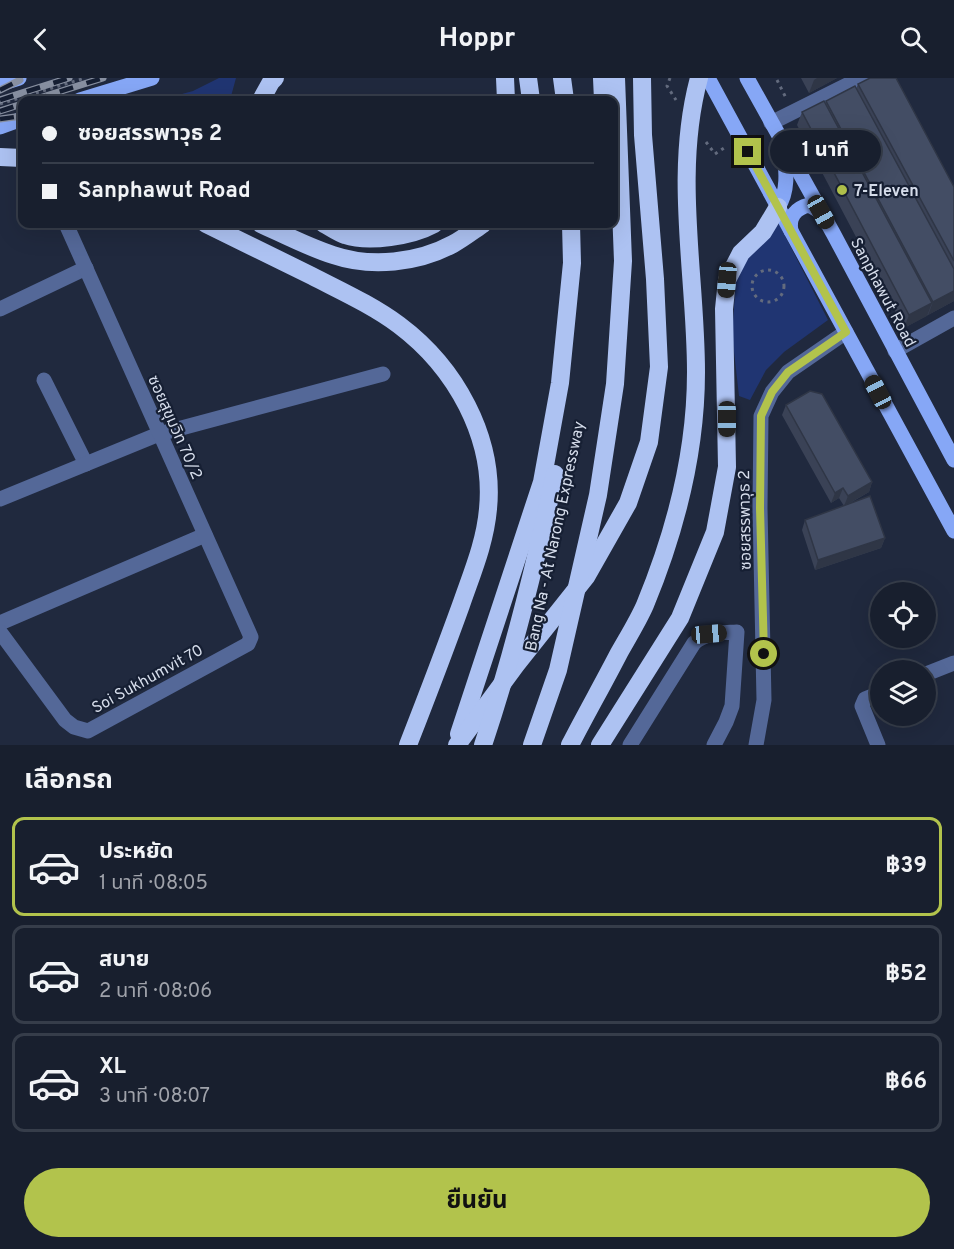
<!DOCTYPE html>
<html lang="th">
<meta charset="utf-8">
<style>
body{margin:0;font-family:Overpass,"Noto Sans Thai",sans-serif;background:#252c3a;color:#f1f3f6;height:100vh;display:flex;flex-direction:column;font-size:22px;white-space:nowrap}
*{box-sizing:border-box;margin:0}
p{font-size:20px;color:#9fa2aa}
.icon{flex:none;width:33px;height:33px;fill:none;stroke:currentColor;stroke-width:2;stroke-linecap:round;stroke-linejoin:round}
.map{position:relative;height:667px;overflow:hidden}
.panel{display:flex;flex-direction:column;background:#181f2e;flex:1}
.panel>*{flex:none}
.top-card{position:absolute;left:18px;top:18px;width:600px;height:132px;border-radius:12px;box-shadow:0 6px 24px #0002,0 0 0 2px #363d4a;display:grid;align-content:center;height:132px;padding:0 24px;background:#181f2e}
.controls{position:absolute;left:870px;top:504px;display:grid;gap:12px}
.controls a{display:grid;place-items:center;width:66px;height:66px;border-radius:50%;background:#181f2e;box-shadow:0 6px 24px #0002,0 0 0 2px #363d4a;font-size:30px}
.end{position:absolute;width:27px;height:27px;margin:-14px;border:8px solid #b2c34c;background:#111;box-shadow:0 0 0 3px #111}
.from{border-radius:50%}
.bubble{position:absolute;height:42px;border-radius:21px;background:#181f2e;box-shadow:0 6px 24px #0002,0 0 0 2px #363d4a;font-size:20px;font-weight:700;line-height:42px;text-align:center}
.car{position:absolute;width:18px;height:36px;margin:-18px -9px;border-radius:8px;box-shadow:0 0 4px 2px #0007;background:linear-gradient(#222 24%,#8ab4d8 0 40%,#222 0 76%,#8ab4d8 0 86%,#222 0)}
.top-card b{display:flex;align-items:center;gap:21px;height:57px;font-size:22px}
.top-card b+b{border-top:2px solid #363d4a}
.top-card i{width:15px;height:15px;background:#f1f3f6}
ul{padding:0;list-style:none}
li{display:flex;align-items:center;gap:18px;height:99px;margin:0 12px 9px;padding:0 12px;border:3px solid #363d4a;border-radius:12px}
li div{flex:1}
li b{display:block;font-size:22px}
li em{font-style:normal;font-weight:700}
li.selected{border-color:#b2c34c}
li>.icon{width:54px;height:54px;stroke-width:1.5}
h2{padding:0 24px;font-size:27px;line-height:72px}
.button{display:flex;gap:12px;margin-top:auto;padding:12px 24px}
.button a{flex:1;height:69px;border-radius:36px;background:#b2c34c;color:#111;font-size:24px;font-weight:700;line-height:69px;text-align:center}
header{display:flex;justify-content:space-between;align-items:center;height:78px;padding:0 24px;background:#181f2e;font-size:27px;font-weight:700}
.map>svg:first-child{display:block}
</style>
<header><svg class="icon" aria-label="back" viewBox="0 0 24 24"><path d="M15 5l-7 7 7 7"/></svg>Hoppr<svg class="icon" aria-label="search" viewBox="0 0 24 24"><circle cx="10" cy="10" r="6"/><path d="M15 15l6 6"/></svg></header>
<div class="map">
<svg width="954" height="667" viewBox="0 0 954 667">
<rect width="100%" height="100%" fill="#20293e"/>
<g fill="#203572">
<polygon points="219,0 236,0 230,22 160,22 193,13"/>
<polygon points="779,146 828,242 784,274 766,292 750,322 739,318 732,256 737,190 757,160"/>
</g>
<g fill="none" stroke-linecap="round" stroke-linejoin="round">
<g stroke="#636b7e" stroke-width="3" stroke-dasharray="3 4.5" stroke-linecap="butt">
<polyline points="670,0 667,8 676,22"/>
<polyline points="777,2 786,20"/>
<polyline points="0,26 85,0"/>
<polyline points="706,64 715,76 727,68"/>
<circle cx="768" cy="208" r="16"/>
</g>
<g stroke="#546898" stroke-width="15">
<polyline points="771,45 861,0"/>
<polyline points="0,231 86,190"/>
<polyline points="895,273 954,240"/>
<polyline points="44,302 86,386"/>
<polyline points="0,421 159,356 383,296"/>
<polyline points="0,545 205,457"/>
<polyline points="0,554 65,642 74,649 88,653 248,566 251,559 66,146"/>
<polyline points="926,596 954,585"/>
<path d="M 630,667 L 694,565 C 706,554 721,555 737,554 L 732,628 L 726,644 L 714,667"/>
<polyline points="756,667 764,622 760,430 761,338 772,314 788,294 846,254"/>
<polyline points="878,667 862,628 865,621 880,615"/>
</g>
<g stroke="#86a7f6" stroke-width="15">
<polyline points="708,0 954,453"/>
<polyline points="747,0 833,155 954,382"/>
<polyline points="0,6 19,0"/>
<polyline points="80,22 152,0"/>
<polyline points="0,49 22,41"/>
<path d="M 778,129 C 789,113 786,91 784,73"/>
<path d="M 791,153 C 788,139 796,130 809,127 L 821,134"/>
</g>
<g stroke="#adc2f2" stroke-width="18">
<polyline points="505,0 506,22"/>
<polyline points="528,0 531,22"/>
<polyline points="562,0 565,22"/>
<polyline points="602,0 603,22"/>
<polyline points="261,22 271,4 275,0"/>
<polyline points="0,79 22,80"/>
<path d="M 206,146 C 241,163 276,180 312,198 C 341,213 372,227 399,247 C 455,289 495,359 488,431 C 485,465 472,495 461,527 C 444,574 426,621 408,667"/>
<path d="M 261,146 C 285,157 308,169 333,177 C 371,190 418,185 453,166 C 464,160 474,152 483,146"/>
<path d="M 324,146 C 330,149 338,155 345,157 C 369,165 412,158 434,146"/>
<polyline points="459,656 542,404 560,305 572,185 571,146"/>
<polyline points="457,667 516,587 586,499 628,425 649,364 659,289 655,201 643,57 642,0"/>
<path d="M 483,667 C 513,578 535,488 555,396"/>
<polyline points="532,667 558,592 598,417 615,306 623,183 616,0"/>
<path d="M 570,667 C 586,636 603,606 619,575 C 628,559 638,543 645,527 C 676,452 696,376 696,294 C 696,197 673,96 699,0"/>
<polyline points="600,667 680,540 715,454 727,389 724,231 727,202 741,175 763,154 778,129"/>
</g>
<defs>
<g id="rail">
<polyline points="0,12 20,2"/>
<polyline points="0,22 69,0"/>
<polyline points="33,22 103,0"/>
<polyline points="0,33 22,26"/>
<polyline points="0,41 22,38"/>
</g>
</defs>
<use href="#rail" stroke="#8890a1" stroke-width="7"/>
<use href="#rail" stroke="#161f33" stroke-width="4.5" stroke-dasharray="14" stroke-linecap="butt"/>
</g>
<g fill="#3a4256">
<polygon points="801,0 837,0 809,15"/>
<polygon points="858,6 954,109 954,223 904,250 797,47 802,34 825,25 826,23 856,11"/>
<polygon points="786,327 872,404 869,414 845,428 885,460 881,470 815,492 802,452 805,442 844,428 839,420 831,425 782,337"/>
</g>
<g fill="#2f3646">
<polygon points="817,0 837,0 809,15 814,2"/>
<polygon points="954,213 954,223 928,237 933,224"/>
<polygon points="932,225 927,238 904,250 909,237"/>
<polygon points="872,404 869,414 844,428 848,418"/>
<polygon points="843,410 839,420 831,425 835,415"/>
<polygon points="885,460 881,470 815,492 818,482"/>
</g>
<g fill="#434d64" stroke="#2f3646" stroke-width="1.5">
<polygon points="870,0 896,0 954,109 954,183 858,6"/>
<polygon points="855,8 954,191 954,213 933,224 826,23"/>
<polygon points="824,23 932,225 909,237 802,34"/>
<polygon points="810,313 822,316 872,404 848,418 843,410 835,415 786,327"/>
<polygon points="870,418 885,460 818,482 805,442"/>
</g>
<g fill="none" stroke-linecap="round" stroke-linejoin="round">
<polyline stroke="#b2c34c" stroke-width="8" points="748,74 846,254 788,294 772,314 761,338 760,430 764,576"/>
</g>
<circle fill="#b2c34c" stroke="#161f33" stroke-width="2" cx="842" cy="112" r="6"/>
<g text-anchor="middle" stroke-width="4.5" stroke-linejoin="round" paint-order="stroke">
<g font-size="16" font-weight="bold" fill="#d6ddeb" stroke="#161f33" text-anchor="start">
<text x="854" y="118">7-Eleven</text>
</g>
<g font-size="16" fill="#d6ddeb" stroke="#161f33">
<text transform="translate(884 214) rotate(62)" y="6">Sanphawut Road</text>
<text transform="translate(176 349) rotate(66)" y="6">ซอยสุขุมวิท 70/2</text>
<text transform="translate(744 442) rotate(-91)" y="6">ซอยสรรพาวุธ 2</text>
<text transform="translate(554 458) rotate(-78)" y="6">Bang Na - At Narong Expressway</text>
<text transform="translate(147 600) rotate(-29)" y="6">Soi Sukhumvit 70</text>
</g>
</g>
</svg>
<div class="controls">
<a><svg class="icon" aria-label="locate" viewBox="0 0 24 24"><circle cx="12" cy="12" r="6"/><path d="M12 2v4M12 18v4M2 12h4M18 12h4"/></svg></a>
<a><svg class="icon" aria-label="layers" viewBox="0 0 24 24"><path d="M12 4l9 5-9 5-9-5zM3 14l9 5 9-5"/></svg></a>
</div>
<i class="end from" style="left:764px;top:576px"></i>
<i class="end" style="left:748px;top:74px"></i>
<div class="bubble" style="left:770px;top:52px;width:111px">1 นาที</div>
<i class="car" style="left:821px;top:134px;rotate:151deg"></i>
<i class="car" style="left:727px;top:202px;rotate:185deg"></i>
<i class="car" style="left:878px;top:314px;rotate:332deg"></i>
<i class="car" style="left:727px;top:341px;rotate:180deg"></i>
<i class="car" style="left:709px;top:556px;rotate:85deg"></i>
<div class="top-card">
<b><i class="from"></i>ซอยสรรพาวุธ 2</b>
<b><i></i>Sanphawut Road</b>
</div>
</div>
<section class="panel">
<h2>เลือกรถ</h2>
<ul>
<li class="selected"><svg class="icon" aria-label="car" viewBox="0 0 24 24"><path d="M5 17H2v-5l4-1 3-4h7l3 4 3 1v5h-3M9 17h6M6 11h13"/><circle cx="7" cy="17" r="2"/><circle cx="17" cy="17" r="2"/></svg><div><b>ประหยัด</b><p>1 นาที · 08:05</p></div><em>฿39</em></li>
<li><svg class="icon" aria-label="car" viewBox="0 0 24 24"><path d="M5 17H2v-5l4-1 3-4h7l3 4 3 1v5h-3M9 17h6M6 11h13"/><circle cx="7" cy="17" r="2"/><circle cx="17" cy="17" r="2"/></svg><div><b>สบาย</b><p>2 นาที · 08:06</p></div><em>฿52</em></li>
<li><svg class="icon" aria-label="car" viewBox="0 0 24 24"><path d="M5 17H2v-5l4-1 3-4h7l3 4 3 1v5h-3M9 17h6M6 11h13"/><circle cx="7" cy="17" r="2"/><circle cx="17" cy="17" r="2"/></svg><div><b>XL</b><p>3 นาที · 08:07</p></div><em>฿66</em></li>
</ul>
<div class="button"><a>ยืนยัน</a></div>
</section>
